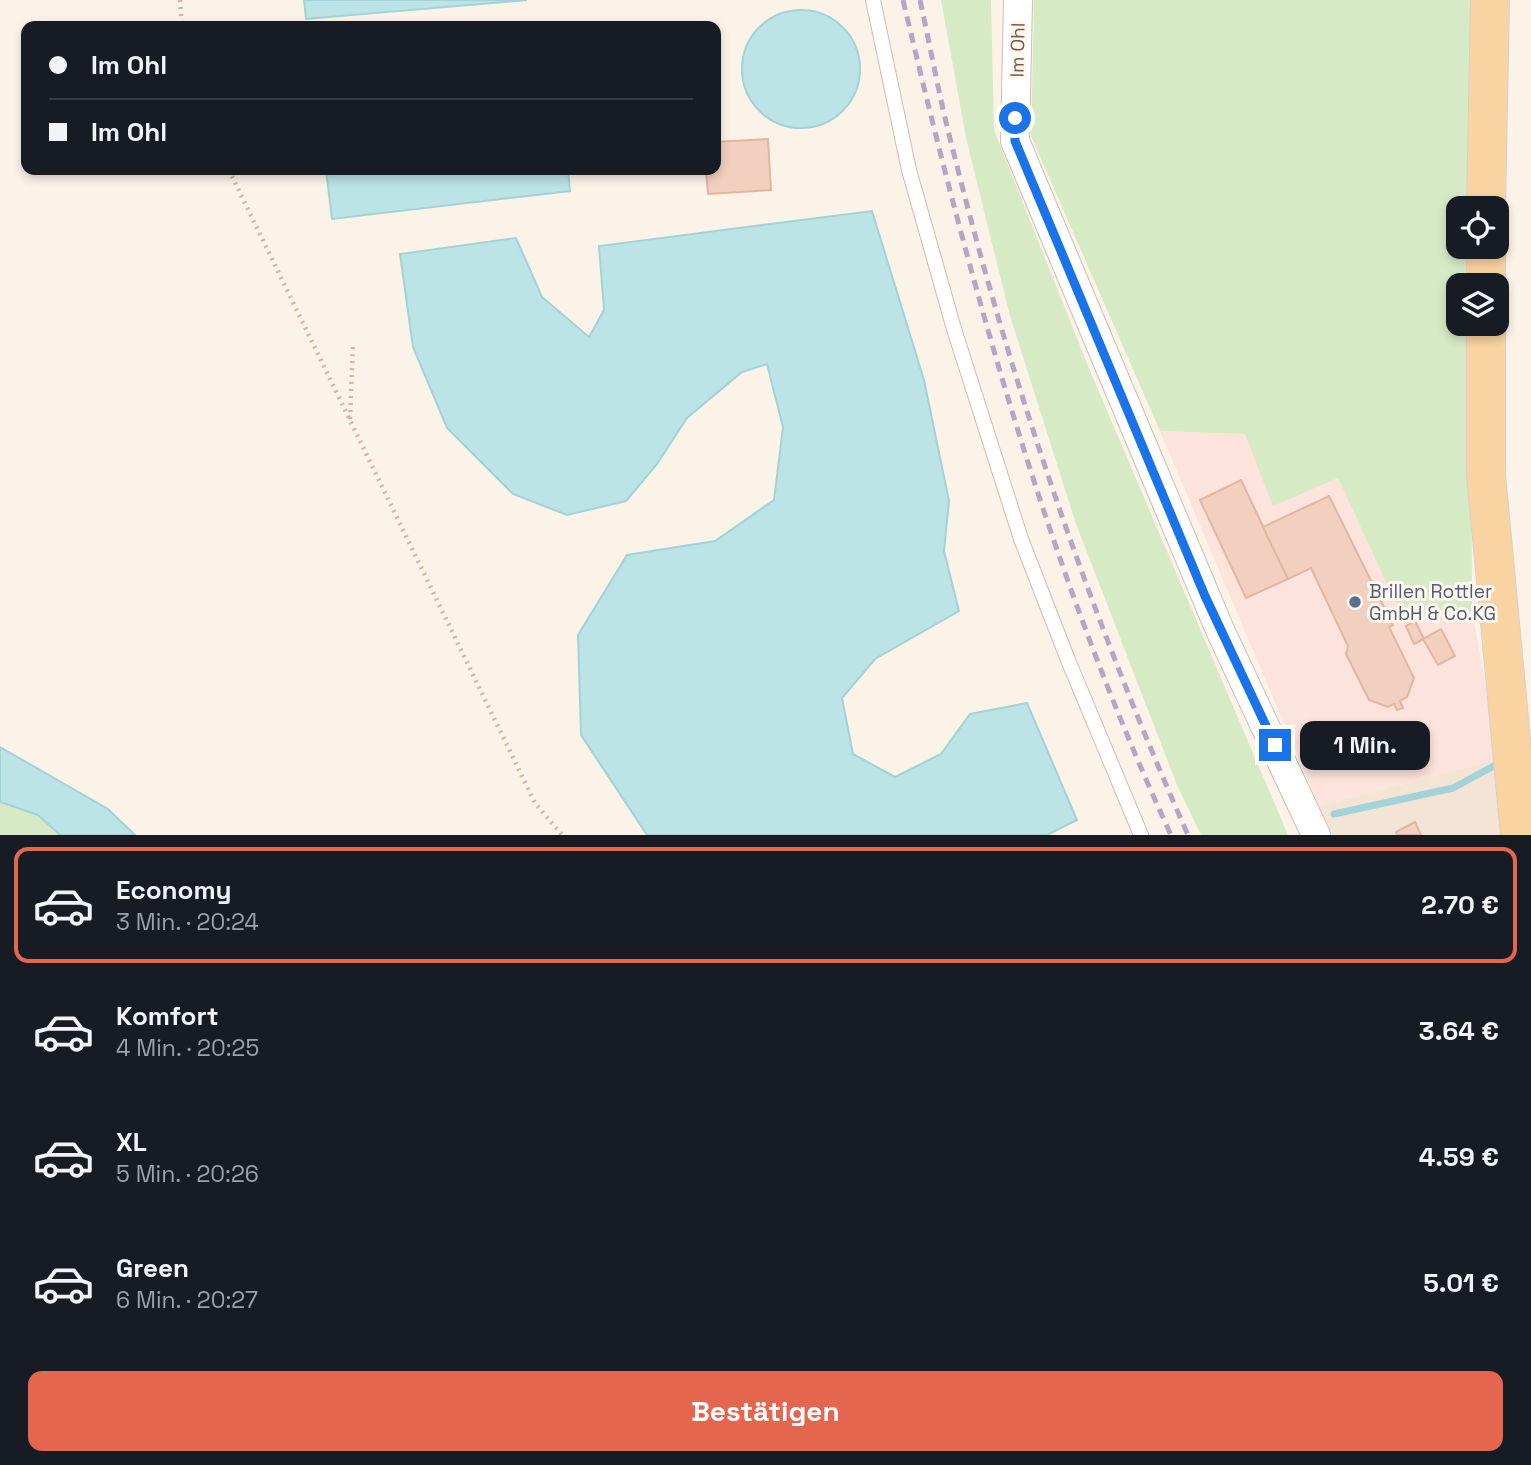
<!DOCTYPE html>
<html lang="de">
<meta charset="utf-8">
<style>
body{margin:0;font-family:"Space Grotesk",sans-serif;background:#20242c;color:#f1f3f6;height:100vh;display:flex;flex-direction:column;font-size:26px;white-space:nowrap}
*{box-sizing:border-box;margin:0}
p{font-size:23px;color:#9ea1a6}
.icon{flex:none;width:38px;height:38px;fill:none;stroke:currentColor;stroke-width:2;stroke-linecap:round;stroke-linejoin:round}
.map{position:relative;height:835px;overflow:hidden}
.side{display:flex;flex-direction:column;background:#171b24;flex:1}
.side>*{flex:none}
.top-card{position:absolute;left:21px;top:21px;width:700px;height:154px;border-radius:14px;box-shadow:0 4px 10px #0003;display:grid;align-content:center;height:154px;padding:0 28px;background:#171b24}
.tools{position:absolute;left:1446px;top:196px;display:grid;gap:14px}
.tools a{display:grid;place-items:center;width:63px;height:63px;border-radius:14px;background:#171b24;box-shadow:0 4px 10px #0003;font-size:35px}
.end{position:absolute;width:32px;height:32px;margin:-16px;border:9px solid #1a73e8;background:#fff;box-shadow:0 0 0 4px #fff}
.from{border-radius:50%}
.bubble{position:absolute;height:49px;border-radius:14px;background:#171b24;box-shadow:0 4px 10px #0003;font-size:23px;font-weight:800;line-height:49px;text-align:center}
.top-card b{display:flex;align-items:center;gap:24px;height:66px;font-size:26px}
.top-card b+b{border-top:2px solid #363941}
.top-card i{width:18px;height:18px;background:#f1f3f6}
ul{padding:12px 0 0;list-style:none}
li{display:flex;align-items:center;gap:21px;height:116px;margin:0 14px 10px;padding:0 14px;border:4px solid transparent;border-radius:14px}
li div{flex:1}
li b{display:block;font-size:26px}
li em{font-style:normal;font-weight:800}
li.current{border-color:#e4664f}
li>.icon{width:63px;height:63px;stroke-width:1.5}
.button{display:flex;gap:14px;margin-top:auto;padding:14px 28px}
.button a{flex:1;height:80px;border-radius:14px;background:#e4664f;color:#fff;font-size:28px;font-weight:800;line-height:80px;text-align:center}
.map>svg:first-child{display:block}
</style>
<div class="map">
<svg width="1531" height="835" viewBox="0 0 1531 835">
<rect width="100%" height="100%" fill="#fcf3e8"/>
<polygon fill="#f4e4d6" points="1531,729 1531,835 1332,835 1319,806 1499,759"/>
<polygon fill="#fce3dc" points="1160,431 1245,434 1338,478 1399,609 1472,611 1499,759 1319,806"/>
<g fill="#d7eac6">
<polygon points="941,0 991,0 994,130 1088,366 1288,835 1201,835 1177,785 1076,524 1010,316 966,138"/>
<polygon points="1034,0 1470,0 1471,208 1458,208 1458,247 1471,247 1471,285 1458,285 1458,324 1471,324 1472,611 1399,610 1338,478 1273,506 1245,434 1160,431 1031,136"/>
<polygon points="0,802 38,815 60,835 0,835"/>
</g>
<g fill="#bce3e6" stroke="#a2d3d8" stroke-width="2">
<polygon points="304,0 527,0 306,19"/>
<circle cx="801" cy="69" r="59"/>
<polygon points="326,170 568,170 570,191 332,219"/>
<polygon points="872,211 924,380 949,501 944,551 959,611 875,659 842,698 853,754 895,777 941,754 970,714 1027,703 1077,820 1047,835 647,835 581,735 578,635 627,555 715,541 774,500 783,427 767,364 742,372 687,418 657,464 626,501 567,515 513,494 447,428 413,347 400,254 516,238 542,297 589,337 604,310 599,246"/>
<polygon points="0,747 108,809 135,835 60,835 38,815 0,802"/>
</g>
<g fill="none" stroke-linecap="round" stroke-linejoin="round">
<polyline stroke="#a2d3d8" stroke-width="7" points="1334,814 1453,788 1503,761"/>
</g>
<g fill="#f1d0bf" stroke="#e4b5a0" stroke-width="2">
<polygon points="768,139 771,190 708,194 706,170 716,170 716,142"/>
<polygon points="1241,480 1288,579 1246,598 1200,500"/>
<polygon points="1329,496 1393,625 1389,627 1414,678 1407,697 1400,701 1403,708 1397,710 1394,704 1388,707 1369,700 1346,654 1348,646 1311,568 1288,579 1263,527"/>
<polygon points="1415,621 1424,639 1414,644 1406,626"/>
<polygon points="1441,629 1455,656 1438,665 1423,639"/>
<polygon points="1415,822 1421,835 1397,835 1396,832"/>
</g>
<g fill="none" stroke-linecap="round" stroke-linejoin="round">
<defs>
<polyline id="lane" points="873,0 909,170 954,329 1021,539 1068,660 1141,835"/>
<polyline id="street" points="1018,0 1015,141 1220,630 1316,835"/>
<g id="primary">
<polyline points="1486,208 1490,0"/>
<polyline points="1486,285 1486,247"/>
<polyline points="1486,324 1486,475 1520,835"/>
</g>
</defs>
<use href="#lane" stroke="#d0bcb0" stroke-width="16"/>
<use href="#street" stroke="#d0bcb0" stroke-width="30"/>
<use href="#primary" stroke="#d9d0cd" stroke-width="40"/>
<g stroke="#d7b3a2" stroke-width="4.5" stroke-dasharray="2 5" stroke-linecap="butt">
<polyline points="180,0 182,26"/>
<polyline points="229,170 535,803 562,835"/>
<polyline points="350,419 353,344"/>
</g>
<use href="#lane" stroke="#fff" stroke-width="14"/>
<use href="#street" stroke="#fff" stroke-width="28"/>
<use href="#primary" stroke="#f9d3a1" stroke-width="38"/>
<g stroke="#b5a5c7" stroke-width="5" stroke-dasharray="10 7" stroke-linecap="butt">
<path d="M 903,0 C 970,284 1048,569 1171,835"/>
<path d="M 920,0 C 931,50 940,101 953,150 C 1011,384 1090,614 1188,835"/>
</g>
</g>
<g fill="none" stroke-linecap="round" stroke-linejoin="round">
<polyline stroke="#1a73e8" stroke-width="9" points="1015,118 1015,141 1205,596 1275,745"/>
</g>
<circle fill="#5c6f8a" stroke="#fff7ee" stroke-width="2.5" cx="1355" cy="602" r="7"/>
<g text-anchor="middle" stroke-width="6" stroke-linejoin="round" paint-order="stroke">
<g font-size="19" fill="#76584c" stroke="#fff7ee">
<text transform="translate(1017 50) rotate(-89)" y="7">Im Ohl</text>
</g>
<g font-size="19" fill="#4e5e75" stroke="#fff7ee" text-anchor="start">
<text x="1369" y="598">Brillen Rottler<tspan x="1369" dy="22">GmbH &amp; Co.KG</tspan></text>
</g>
</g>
</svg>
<div class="tools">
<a><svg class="icon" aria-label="locate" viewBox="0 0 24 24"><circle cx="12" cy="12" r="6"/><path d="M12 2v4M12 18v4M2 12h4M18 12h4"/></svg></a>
<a><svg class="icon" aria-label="layers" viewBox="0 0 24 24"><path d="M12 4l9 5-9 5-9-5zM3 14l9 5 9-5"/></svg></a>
</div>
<i class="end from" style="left:1015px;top:118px"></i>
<i class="end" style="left:1275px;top:745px"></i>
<div class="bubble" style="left:1300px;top:721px;width:130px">1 Min.</div>
<div class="top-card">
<b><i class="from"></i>Im Ohl</b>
<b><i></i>Im Ohl</b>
</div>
</div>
<section class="side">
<ul>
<li class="current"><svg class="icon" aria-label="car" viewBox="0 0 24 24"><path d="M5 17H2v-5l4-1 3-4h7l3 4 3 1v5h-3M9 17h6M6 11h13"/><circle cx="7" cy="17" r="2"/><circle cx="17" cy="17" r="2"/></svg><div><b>Economy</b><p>3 Min. · 20:24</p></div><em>2.70 €</em></li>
<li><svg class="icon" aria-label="car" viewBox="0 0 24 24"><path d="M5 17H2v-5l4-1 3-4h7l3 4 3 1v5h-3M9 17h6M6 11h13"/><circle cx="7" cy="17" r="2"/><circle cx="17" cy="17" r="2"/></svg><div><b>Komfort</b><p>4 Min. · 20:25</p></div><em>3.64 €</em></li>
<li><svg class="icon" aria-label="car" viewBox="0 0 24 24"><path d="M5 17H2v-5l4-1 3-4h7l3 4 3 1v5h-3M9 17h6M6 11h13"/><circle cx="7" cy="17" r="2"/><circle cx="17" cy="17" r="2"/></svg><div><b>XL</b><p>5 Min. · 20:26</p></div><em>4.59 €</em></li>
<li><svg class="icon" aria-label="car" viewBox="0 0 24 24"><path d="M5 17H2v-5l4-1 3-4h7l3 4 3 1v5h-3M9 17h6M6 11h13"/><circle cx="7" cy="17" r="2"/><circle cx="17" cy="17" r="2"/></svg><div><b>Green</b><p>6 Min. · 20:27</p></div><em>5.01 €</em></li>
</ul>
<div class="button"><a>Bestätigen</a></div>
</section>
